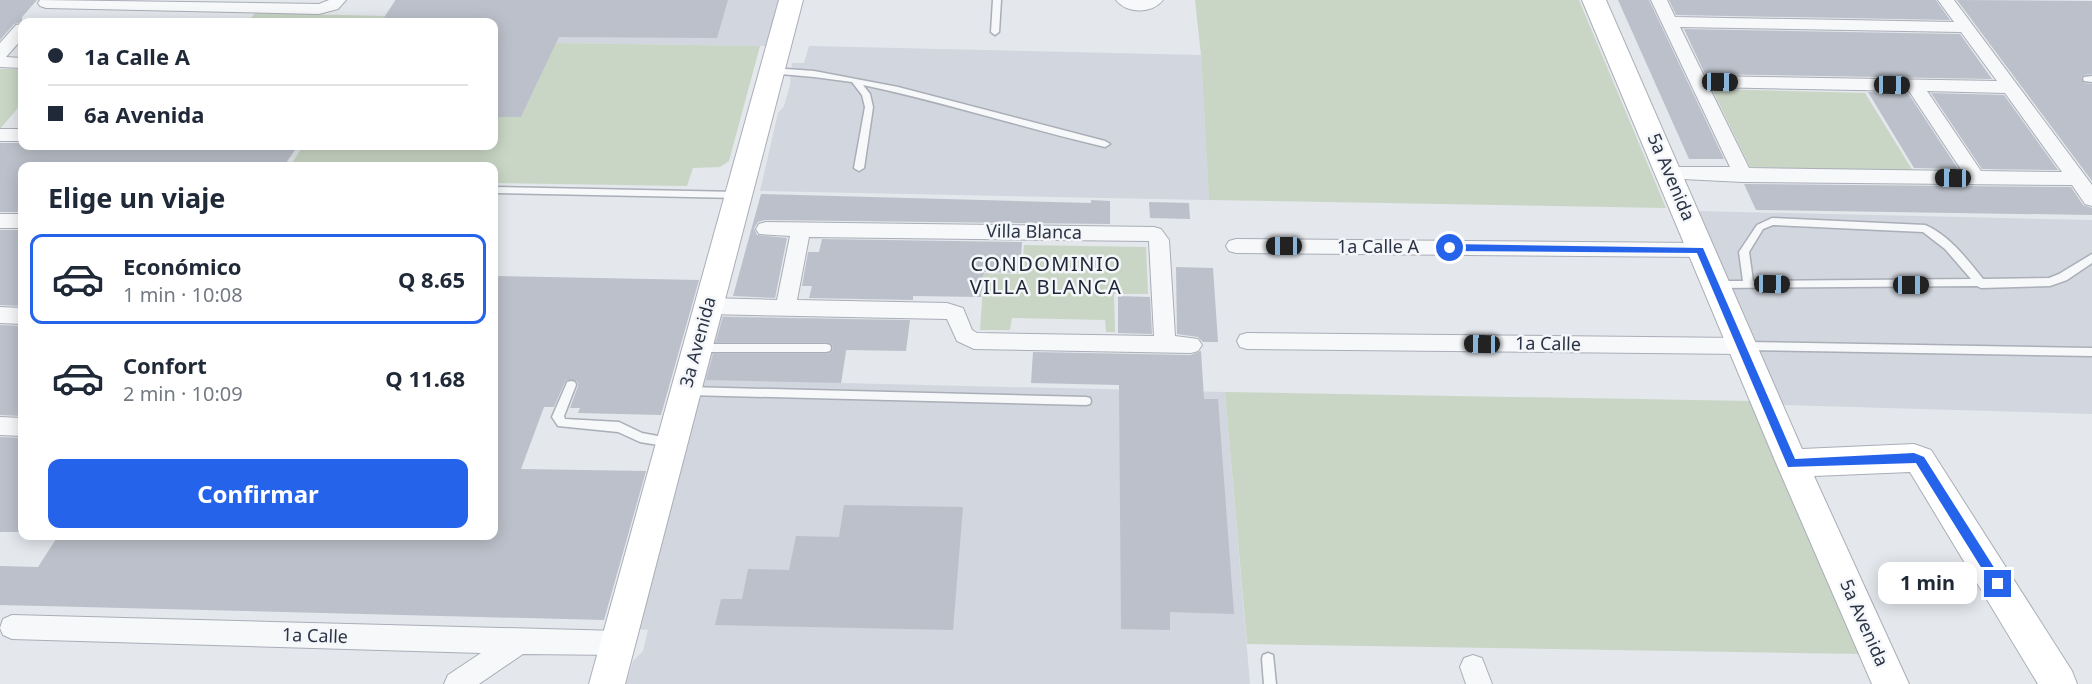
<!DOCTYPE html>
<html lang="es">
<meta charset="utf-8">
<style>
body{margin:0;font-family:"Noto Sans",sans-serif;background:#f2f2f3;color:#1f2937;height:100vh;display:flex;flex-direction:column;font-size:22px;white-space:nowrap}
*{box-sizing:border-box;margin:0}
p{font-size:20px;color:#747a83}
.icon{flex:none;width:33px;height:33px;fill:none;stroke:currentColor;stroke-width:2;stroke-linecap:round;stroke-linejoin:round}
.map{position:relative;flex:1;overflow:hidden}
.side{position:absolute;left:18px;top:162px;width:480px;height:378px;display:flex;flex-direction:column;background:#fff;border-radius:12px;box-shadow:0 3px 15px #0003}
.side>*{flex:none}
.top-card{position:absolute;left:18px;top:18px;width:480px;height:132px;border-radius:12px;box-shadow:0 3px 15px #0003;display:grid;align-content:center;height:132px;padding:0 30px;background:#fff}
.end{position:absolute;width:27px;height:27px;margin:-14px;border:8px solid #2563eb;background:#fff;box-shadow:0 0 0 3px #fff}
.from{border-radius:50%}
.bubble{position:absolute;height:42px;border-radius:12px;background:#fff;box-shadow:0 3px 15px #0003;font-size:20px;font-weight:700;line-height:42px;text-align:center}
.car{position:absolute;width:18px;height:36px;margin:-18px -9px;border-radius:8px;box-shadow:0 0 4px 2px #0007;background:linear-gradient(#222 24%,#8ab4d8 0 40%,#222 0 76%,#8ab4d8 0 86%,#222 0)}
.top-card b{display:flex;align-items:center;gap:21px;height:57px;font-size:22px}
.top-card b+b{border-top:2px solid #e0e1e3}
.top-card i{width:15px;height:15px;background:#1f2937}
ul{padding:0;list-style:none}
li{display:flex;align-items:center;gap:18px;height:90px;margin:0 12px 9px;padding:0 18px;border:3px solid transparent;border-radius:12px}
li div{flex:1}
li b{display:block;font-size:22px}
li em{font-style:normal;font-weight:700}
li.on{border-color:#2563eb}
li>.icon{width:54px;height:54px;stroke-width:1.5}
h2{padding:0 30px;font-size:27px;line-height:72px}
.cta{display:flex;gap:12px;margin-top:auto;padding:12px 30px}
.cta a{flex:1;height:69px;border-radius:12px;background:#2563eb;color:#fff;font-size:24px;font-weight:700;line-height:69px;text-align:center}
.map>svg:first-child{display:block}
</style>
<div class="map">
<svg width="2092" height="684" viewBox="0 0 2092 684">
<rect width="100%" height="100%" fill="#e4e7ec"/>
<g fill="#d2d6de">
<polygon points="395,0 781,0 768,46 556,43 521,117 494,117 494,22 381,22"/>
<polygon points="809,46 1201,55 1209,200 760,191 778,113 784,106 790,85 792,63 804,63"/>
<polygon points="1696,211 2092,220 2092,414 1783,405"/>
<polygon points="719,316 852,319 841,383 1225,392 1250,684 626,684 633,661 643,651 648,630 637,629"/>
</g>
<g fill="#c9d6c5">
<polygon points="1195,0 1579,0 1666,208 1209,200 1201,55"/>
<polygon points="255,13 385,16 381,22 248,22"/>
<polygon points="556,43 760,46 729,161 720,167 693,168 687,186 494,183 494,166 290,166 303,146 494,146 494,117 521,117"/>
<polygon points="0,69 22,69 22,103 0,129"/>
<polygon points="1712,89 1865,93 1913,171 1750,167"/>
<polygon points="1024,245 1146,247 1148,294 1114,294 1115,332 1106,332 1105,320 1012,318 1010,330 980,330 984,273 1022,274"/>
<polygon points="1225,392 1751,401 1859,654 1247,644"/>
</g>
<g fill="#bbc0ca">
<polygon points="0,0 37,0 22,17 22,22 14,24 0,40"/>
<polygon points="396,0 728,0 717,38 559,37 521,117 494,117 494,22 381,22"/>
<polygon points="1618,0 1649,0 1724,159 1689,159"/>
<polygon points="1669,0 1936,0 1950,20 1676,15"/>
<polygon points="1957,0 2092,1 2092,74 2084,75 2081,78 2084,83 2092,84 2092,181"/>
<polygon points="1684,29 1960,34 1992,79 1705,74"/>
<polygon points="1868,92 1908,93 1958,169 1914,168"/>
<polygon points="1931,93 2004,95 2058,170 1982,169"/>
<polygon points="0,143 22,143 22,146 295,150 284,166 22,166 22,212 0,212"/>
<polygon points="1744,184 2071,187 2083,205 2092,208 2092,215 1756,210"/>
<polygon points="761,194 1091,203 1091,200 1110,201 1110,224 765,220 758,222 754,228 757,235 787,238 775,298 733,296"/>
<polygon points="1149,202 1189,203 1190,219 1150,218"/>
<polygon points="0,230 22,230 22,306 0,305"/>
<polygon points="822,239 1022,242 1020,273 984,272 981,297 913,296 913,300 809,298 812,286 802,286 808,252 819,252"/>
<polygon points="1176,267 1213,268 1218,342 1203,342 1198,337 1177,334"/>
<polygon points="494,276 699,280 661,415 578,413 580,408 570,408 578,386 577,381 566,380 554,407 544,407 521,469 646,471 604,620 0,605 0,566 38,567 58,536 494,536"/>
<polygon points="1118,296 1150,297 1152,334 1118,333"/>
<polygon points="723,317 910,320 906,351 846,350 841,383 706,380 713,354 826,354 831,353 833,349 832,344 826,342 716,342"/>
<polygon points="0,325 22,326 22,416 0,415"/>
<polygon points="1201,351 1204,399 1218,399 1234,614 1170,612 1170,630 1121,629 1119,385 1031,383 1033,352 1191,355"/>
<polygon points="0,437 22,438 22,532 0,532"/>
<polygon points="844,505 963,507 953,630 715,625 721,599 742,599 748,569 789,570 796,536 839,537"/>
</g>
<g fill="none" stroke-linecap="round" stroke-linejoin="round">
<defs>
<g id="lane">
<polygon points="993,0 1001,0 999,32 995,35 991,32"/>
<path d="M 772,68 L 814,71 L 898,87 L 1105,141 L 1110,144 L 1105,147 C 1024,128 944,102 863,85 L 870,94 L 873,107 L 864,168 L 859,171 L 854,168 L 865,107 L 862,95 L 852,82 L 814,77 L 769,73 L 769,69 Z"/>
<polygon points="2092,76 2092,82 2084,81 2083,79 2084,77"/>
<polygon points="494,187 738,192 743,195 738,198 494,193"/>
<path d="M 1772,218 L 1925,225 C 1949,235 1967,259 1983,279 L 2049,278 L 2059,274 L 2092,254 L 2092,263 L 2067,280 L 2050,286 L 1981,288 L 1977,286 L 1714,288 L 1713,285 L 1714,282 L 1718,281 L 1743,281 L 1739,252 L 1757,225 ZM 1773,225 L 1923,232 L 1945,249 L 1971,279 L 1753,281 L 1749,252 L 1763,229 Z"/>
<polygon points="1745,342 2092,348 2092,356 1745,350 1741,349 1740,346 1741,343"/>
<polygon points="700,344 826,344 830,345 831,348 830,351 826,352 700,352 696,351 695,348 696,345"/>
<polygon points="571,381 575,382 576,385 564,416 565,419 619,422 642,433 674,439 676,442 674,445 670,447 640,442 618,432 558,426 552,417 566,385 567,382"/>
<polygon points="688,387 1086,397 1090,398 1091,401 1090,404 1086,405 688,395 684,394 683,391 684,388"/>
<polygon points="1268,653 1273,655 1276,684 1264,684 1262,659 1263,655"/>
</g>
<g id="street">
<polygon points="40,0 319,4 329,0 346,0 338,9 319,14 46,8 40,6 38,3"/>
<path d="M 1116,0 L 1163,0 C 1152,14 1127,14 1116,0 Z"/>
<path d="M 1651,0 L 1667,0 L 1675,17 L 1954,22 L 1938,0 L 1954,0 L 2092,185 L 2092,206 L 2085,204 L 2072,185 L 1743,182 L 1663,178 L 1661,173 L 1663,168 L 1670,167 L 1730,167 ZM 1680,27 L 1961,32 L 1997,81 L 1704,76 ZM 1709,87 L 1909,91 L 1962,171 L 1749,168 ZM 1927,91 L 2005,93 L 2062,172 L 1981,171 Z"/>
<polygon points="22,24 22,39 6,57 22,58 22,68 0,67 0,43 16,25"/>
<rect x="0" y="129" width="22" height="12"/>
<rect x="0" y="214" width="22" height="14"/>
<path d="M 766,222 L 1154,227 L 1161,229 L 1169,240 L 1175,336 L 1198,339 L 1202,345 L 1198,351 L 1191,353 L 974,349 L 957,341 L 947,319 L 708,314 L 701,312 L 698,306 L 701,300 L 708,298 L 777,300 L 790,236 L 759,234 L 756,229 L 759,224 ZM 809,237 L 1149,241 L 1154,336 L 977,333 L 972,330 L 963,308 L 947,303 L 797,300 Z"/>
<polygon points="1236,239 1700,243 1707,245 1710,250 1707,255 1700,257 1236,253 1229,251 1226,246 1229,241"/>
<polygon points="0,307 22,308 22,324 0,323"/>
<polygon points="1247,333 1741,338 1748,340 1752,346 1748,352 1741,354 1247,349 1240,347 1237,341 1240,335"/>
<polygon points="0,417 22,418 22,436 0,435"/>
<polygon points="12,615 619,631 628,635 632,643 628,651 619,655 523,654 479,684 444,684 448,675 481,653 12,639 3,635 0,628 3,619"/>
<polygon points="1473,655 1482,658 1492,684 1466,684 1460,667 1464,658"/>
</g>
<g id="secondary">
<polygon points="779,0 803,0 625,684 589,684"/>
<polygon points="1582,0 1606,0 1802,449 1914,444 1931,450 2072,671 2077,684 2038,684 1910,472 1814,476 1909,684 1872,684 1776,463"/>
</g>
</defs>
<use href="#lane" stroke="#a9aeb7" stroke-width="3"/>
<use href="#street" stroke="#a9aeb7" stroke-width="2"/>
<use href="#secondary" stroke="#a9aeb7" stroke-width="2"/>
<use href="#lane" fill="#f7f8fa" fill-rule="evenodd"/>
<use href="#street" fill="#f7f8fa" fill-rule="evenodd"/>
<use href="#secondary" fill="#fff" fill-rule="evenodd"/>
</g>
<polygon fill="#2563eb" points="1450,244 1703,248 1795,459 1914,453 1924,457 2002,580 2002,588 1994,588 1916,463 1788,467 1697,253 1450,251 1445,248"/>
<g text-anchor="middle" stroke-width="5" stroke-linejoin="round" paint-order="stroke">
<g font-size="18" fill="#2b3445" stroke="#f4f6f9">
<text transform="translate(1671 177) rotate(67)" y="6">5a Avenida</text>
<text transform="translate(1034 232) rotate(1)" y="6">Villa Blanca</text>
<text x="1378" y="253">1a Calle A</text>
<text transform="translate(698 342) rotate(-75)" y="6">3a Avenida</text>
<text transform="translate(1548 344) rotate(1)" y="6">1a Calle</text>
<text transform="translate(1864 623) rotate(66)" y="6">5a Avenida</text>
<text transform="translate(315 636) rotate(2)" y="6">1a Calle</text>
</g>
<g font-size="20" letter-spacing="1.5" fill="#1d2536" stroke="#f4f6f9">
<text x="1046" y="271">CONDOMINIO<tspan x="1046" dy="23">VILLA BLANCA</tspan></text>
</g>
</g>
</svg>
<i class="end from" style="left:1450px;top:248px"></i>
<i class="end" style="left:1998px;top:584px"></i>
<div class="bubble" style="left:1878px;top:562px;width:99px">1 min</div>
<i class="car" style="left:1720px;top:82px;rotate:91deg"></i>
<i class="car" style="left:1892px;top:85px;rotate:91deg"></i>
<i class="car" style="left:1953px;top:178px;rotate:271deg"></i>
<i class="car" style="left:1284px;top:246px;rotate:270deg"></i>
<i class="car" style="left:1772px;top:284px;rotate:91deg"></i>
<i class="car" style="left:1911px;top:285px;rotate:90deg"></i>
<i class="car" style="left:1482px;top:344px;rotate:271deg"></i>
<div class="top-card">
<b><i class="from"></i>1a Calle A</b>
<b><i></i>6a Avenida</b>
</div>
<section class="side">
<h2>Elige un viaje</h2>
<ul>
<li class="on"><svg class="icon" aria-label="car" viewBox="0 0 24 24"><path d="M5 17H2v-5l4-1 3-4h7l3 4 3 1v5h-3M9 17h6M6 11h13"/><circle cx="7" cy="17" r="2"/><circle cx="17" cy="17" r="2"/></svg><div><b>Económico</b><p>1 min · 10:08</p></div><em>Q 8.65</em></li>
<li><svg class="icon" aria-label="car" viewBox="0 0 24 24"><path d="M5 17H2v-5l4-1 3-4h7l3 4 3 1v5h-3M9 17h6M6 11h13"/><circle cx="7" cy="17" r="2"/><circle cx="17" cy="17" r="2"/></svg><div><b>Confort</b><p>2 min · 10:09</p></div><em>Q 11.68</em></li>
</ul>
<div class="cta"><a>Confirmar</a></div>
</section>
</div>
